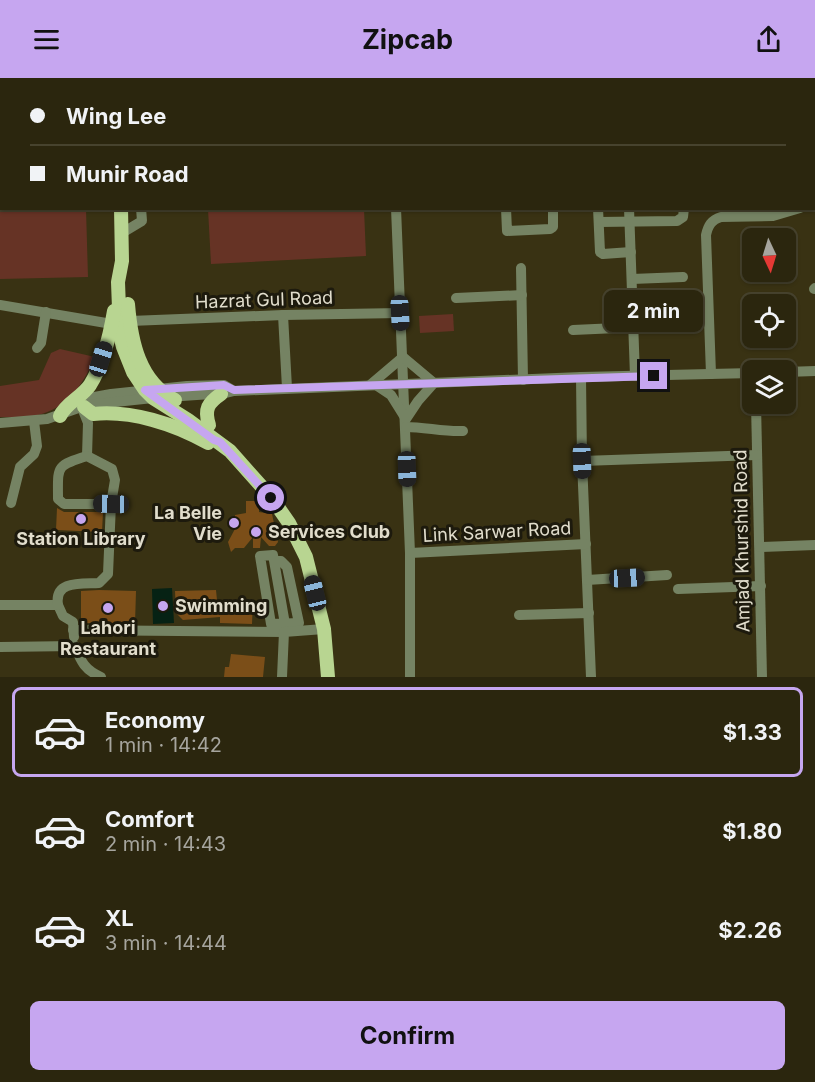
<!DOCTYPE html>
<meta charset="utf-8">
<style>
body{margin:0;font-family:Inter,sans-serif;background:#37321c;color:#f1f3f6;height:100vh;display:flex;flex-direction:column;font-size:22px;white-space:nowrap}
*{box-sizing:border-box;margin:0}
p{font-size:20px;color:#a6a59e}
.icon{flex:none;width:33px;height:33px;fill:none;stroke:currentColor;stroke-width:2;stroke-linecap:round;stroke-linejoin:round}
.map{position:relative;height:599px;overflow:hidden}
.side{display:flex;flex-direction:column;background:#2b260e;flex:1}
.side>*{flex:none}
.banner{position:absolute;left:0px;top:0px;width:816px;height:132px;box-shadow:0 2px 4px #0004,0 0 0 2px #47432e;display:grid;align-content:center;height:132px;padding:0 30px;background:#2b260e}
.needle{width:39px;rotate:176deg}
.controls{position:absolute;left:742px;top:150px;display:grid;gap:12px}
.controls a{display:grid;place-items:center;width:54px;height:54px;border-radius:9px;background:#2b260e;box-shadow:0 2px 4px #0004,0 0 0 2px #47432e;font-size:30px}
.end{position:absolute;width:27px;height:27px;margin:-14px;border:8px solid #c6a6f0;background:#111;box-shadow:0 0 0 3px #111}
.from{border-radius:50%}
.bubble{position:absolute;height:42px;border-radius:9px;background:#2b260e;box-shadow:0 2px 4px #0004,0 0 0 2px #47432e;font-size:20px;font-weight:700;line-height:42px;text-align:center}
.car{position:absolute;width:18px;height:36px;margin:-18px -9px;border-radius:8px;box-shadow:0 0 4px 2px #0007;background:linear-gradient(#222 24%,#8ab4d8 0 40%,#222 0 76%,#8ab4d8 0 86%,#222 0)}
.banner b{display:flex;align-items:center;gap:21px;height:57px;font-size:22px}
.banner b+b{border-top:2px solid #47432e}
.banner i{width:15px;height:15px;background:#f1f3f6}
ul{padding:10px 0 0;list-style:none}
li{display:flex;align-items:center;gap:18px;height:90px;margin:0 12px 9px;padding:0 18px;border:3px solid transparent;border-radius:9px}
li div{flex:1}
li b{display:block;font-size:22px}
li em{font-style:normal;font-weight:700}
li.selected{border-color:#c6a6f0}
li>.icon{width:54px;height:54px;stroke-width:1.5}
.primary-button{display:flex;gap:12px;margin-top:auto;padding:12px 30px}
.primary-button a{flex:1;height:69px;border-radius:9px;background:#c6a6f0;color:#111;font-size:24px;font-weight:700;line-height:69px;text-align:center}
header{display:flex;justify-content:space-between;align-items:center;height:78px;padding:0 30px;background:#c6a6f0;color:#111;font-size:27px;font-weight:700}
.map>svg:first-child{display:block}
</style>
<header><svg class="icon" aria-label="menu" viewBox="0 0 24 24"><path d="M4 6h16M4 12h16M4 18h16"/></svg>Zipcab<svg class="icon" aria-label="share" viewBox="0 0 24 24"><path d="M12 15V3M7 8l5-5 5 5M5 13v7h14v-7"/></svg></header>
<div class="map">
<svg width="815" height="599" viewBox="0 0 815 599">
<rect width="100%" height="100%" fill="#393213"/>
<g fill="#663325">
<polygon points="0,57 2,130 86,131 88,199 0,201"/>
<polygon points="208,131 364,131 366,178 211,186"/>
<polygon points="453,236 454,253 420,255 419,238"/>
<path d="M 60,271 L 95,279 C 84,305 68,330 38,337 C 26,340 12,339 0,339 L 0,308 L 39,302 L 51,275 Z"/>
</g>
<polygon fill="#062214" points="172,510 174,545 153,546 152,511"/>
<g fill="#7b4e18">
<polygon points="246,423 259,423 259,434 272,436 278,464 275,468 269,468 261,459 260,470 253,470 253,459 244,470 235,470 231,474 228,464 236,449 229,449 229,442 235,442 235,437 246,435"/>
<polygon points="57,430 64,434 103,434 102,454 56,452"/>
<polygon points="99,512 136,513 135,545 81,545 81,513"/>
<polygon points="216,512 217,522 253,522 252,546 220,545 220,539 183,542 176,535 175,513"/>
<polygon points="231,576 265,579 263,599 224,599 225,589 229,589"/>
</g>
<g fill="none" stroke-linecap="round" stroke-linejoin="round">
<g stroke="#758363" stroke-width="10">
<polyline points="73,0 74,2"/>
<polyline points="391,0 391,2"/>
<polyline points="471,0 471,2"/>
<polyline points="534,0 534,2"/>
<polyline points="597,0 597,2"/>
<polyline points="673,0 673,2"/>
<polyline points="814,97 815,97"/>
<polyline points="814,114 815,114"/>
<polyline points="814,126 815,126"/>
<polyline points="396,130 410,475 410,599"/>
<polyline points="506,130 507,153 550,151 553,149 553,130"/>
<polyline points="598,130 600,174 603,176 631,174"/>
<polyline points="629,130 635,298"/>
<polyline points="599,144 677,143 683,139 684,130"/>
<polyline points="122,155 142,143 141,130"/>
<polyline points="521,190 523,302"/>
<polyline points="632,201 683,199"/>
<polyline points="814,211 815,210"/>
<polyline points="456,220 522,217"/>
<polyline points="633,225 686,224"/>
<polyline points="0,227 112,246"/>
<polyline points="283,237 287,310"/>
<polyline points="130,243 283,237 400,235"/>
<polyline points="573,252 683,247"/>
<polyline points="37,270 41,265 46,234"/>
<polyline points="786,294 815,293"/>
<path d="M 711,296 L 706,157 C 708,148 711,142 721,139 L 773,138 L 800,130"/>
<polyline points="581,299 582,383 591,599"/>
<polyline points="370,307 403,279 434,305 418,323 406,341 391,317 376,307"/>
<polyline points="756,326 762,599"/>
<polyline points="87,327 89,320 111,316 187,308 224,307 234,313"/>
<polyline points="82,330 88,345 87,378"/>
<polyline points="0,345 47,341 87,327 153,320 226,315 234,313 581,299 753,295"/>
<path d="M 406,349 C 425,349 444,354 463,353"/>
<path d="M 87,378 L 112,391 L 115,402 L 111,426 L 64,426 L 58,421 C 58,388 55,388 87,378 Z"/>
<polyline points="582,383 757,377"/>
<polyline points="11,425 20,389 34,376 37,368 34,343"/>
<polyline points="760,469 815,467"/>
<polyline points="410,475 586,466"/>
<polyline points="587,502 667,497"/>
<polyline points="678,511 761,508"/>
<polyline points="0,527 58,527 63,538 73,544 74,559"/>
<path d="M 58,527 C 54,502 82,506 99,505 L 108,496 L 111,426"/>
<polyline points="519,537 589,535"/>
<polyline points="73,552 284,554 285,546 273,477 260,478 271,546 299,545 287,489 281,483 274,483"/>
<path d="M 0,569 L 75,568 C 81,584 85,592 101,599"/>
<polyline points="282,599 284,554 324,551"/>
</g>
<g stroke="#b8d591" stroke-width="14">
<polyline points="118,0 118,2"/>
<polyline points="121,130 122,183 118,204 120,257 123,269 133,294 145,312 153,320 188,342 230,373 271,419 289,445 306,479 324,551 328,599"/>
<path d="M 128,226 C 131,263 139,304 175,322"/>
<path d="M 84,329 L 93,336 C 131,332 175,346 208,365"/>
<path d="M 60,338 C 66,325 82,319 90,307 C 103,286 110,257 114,233"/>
<path d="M 209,347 C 204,331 208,325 221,316"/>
</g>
</g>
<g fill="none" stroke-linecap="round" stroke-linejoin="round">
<polyline stroke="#c6a6f0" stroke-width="8" points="271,420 220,364 214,362 145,312 224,307 234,312 654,298"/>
</g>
<g fill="#c6a6f0" stroke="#1d1a0d" stroke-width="2">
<circle cx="81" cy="441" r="6"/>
<circle cx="234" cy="445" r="6"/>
<circle cx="256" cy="454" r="6"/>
<circle cx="163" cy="528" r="6"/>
<circle cx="108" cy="530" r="6"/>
</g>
<g text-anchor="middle" stroke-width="6" stroke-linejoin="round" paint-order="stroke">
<g font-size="18" fill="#e1ddcc" stroke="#1d1a0d">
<text transform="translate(264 222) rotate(-2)" y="6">Hazrat Gul Road</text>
<text transform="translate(497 454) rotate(-3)" y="6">Link Sarwar Road</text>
<text transform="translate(742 463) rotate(-91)" y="6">Amjad Khurshid Road</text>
</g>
<g font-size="18" font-weight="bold" fill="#e1ddcc" stroke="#1d1a0d" text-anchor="start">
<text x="222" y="441" text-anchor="end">La Belle<tspan x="222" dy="21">Vie</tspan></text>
<text x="268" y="460">Services Club</text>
<text x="81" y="467" text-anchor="middle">Station Library</text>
<text x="175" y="534">Swimming</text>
<text x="108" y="556" text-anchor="middle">Lahori<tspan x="108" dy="21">Restaurant</tspan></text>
</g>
</g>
</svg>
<div class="controls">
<a><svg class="needle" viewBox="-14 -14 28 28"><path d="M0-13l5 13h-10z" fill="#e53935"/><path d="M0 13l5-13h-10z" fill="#a6a59e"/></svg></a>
<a><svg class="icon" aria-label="locate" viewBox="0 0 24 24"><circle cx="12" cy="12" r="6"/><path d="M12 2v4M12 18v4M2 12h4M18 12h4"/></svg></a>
<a><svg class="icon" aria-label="layers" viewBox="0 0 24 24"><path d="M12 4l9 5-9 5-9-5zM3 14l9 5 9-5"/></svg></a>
</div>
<i class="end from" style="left:271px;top:420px"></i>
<i class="end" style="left:654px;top:298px"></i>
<div class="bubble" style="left:604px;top:212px;width:99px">2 min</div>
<i class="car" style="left:400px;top:235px;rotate:177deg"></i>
<i class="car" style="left:101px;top:281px;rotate:17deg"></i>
<i class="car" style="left:582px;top:383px;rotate:178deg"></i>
<i class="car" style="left:407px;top:391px;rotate:178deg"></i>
<i class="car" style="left:111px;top:426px;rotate:271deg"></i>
<i class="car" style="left:627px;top:500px;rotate:87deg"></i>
<i class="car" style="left:315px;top:515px;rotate:346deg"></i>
<div class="banner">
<b><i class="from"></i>Wing Lee</b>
<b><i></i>Munir Road</b>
</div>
</div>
<section class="side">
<ul>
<li class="selected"><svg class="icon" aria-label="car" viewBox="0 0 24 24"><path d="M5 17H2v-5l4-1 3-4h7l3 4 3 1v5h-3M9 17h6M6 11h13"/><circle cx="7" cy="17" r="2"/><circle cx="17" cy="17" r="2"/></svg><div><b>Economy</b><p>1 min · 14:42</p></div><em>$1.33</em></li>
<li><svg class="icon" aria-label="car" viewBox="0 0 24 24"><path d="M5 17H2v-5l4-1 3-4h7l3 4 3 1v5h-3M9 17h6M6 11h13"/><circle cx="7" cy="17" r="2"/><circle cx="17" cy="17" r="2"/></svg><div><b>Comfort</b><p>2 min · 14:43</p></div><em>$1.80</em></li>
<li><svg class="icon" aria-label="car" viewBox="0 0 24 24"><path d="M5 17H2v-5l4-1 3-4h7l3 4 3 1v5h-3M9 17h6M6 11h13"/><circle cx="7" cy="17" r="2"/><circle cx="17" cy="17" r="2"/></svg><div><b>XL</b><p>3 min · 14:44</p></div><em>$2.26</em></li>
</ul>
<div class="primary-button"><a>Confirm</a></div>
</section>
